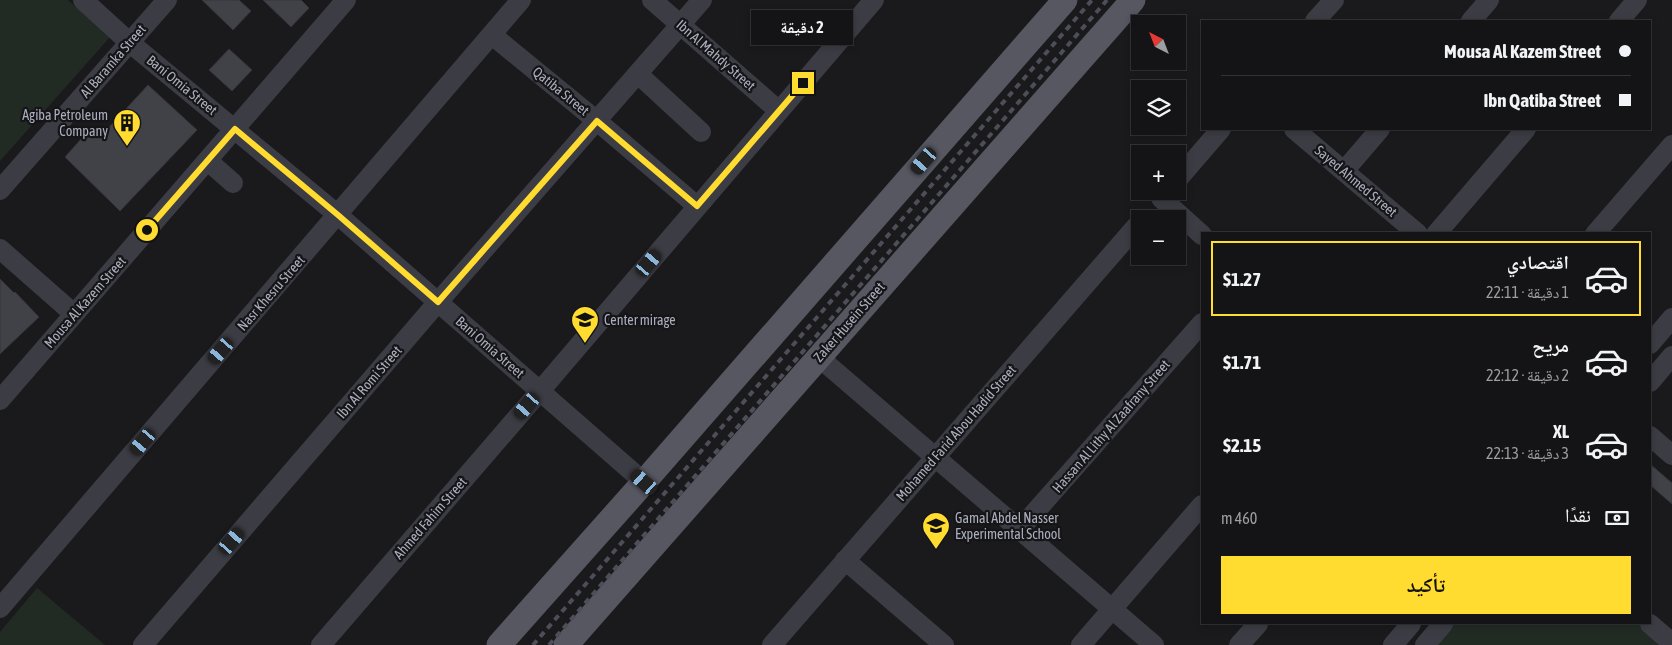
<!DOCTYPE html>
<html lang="ar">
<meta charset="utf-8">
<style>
body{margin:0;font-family:"Asap Condensed","Noto Naskh Arabic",sans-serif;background:#1d1d1f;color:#f1f3f6;direction:rtl;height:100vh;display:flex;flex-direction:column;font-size:19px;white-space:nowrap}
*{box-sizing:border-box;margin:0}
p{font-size:16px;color:#9d9ea1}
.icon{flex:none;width:28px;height:28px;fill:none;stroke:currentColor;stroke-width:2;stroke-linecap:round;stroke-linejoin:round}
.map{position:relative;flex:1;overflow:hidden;direction:ltr}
.panel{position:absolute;left:1201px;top:232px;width:450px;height:392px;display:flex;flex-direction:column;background:#141416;border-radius:0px;box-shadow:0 2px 8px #0003,0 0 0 1px #333335;direction:rtl}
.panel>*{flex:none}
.hud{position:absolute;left:1201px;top:20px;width:450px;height:110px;border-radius:0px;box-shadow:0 2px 8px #0003,0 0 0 1px #333335;direction:rtl;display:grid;align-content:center;height:110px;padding:0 20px;background:#141416}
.needle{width:32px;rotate:318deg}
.controls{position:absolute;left:1131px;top:15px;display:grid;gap:10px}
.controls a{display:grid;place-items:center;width:55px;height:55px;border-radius:0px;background:#141416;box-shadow:0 2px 8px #0003,0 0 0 1px #333335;font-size:25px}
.end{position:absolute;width:22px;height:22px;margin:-11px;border:6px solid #ffdc2f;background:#111;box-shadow:0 0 0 2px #111}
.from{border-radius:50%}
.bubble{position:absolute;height:35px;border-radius:0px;background:#141416;box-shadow:0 2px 8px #0003,0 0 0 1px #333335;font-size:16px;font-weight:700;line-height:35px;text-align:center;direction:rtl}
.car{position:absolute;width:15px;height:30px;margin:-15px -8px;border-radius:6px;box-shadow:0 0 4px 1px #0007;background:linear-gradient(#222 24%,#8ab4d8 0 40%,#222 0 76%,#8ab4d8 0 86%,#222 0)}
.hud b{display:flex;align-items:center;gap:18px;height:48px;font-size:19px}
.hud b+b{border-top:1px solid #333335}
.hud i{width:12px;height:12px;background:#f1f3f6}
ul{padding:9px 0 0;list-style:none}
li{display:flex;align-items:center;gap:15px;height:75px;margin:0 10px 8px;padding:0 10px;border:2px solid transparent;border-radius:0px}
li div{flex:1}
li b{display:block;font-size:19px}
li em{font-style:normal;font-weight:700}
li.selected{border-color:#ffdc2f}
li>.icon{width:45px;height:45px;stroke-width:1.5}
.pay{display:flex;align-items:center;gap:12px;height:55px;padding:0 20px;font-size:19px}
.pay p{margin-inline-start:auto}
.primary-button{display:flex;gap:10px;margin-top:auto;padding:10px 20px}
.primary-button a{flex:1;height:58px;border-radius:0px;background:#ffdc2f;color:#111;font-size:20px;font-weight:700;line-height:58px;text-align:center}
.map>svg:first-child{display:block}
</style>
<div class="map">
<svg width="1672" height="645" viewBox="0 0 1672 645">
<rect width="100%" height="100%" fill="#1a1a1d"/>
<g fill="#212b24">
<polygon points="0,0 68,0 110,37 0,161"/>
<polygon points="37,588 105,645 0,645 0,632"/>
<polygon points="1451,624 1643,624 1668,645 1433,645"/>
</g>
<g fill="#414247" stroke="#343439">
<polygon points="202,0 239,0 251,11 233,30"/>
<polygon points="263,0 301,0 309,8 291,27"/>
<polygon points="229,49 252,70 232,91 209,70"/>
<polygon points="148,85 197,130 120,211 65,157 82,138 101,136"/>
<polygon points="0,279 14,293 15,292 39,317 0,354"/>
<polygon points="1650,464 1672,483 1672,504 1650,485"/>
</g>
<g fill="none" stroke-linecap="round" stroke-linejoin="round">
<g stroke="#3c3c44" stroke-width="20">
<polyline points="83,0 129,42 338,215 644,482"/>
<polyline points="652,0 779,111"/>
<polyline points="1315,21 1334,0"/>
<polyline points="1471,21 1489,0"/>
<polyline points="1619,21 1637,0"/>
<polyline points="492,35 597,121 697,206"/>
<polyline points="638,74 701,132"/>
<polyline points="1294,129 1418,234"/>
<polyline points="208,161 233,183"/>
<polyline points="1344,171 1380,129"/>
<polyline points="1178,179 1221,129"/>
<polyline points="0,190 167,0"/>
<polyline points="1161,198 1202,235"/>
<polyline points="1436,234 1526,129"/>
<polyline points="1595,234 1672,145"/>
<polyline points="0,249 74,314"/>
<polyline points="1650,344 1672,318"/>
<polyline points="824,350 824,359 829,366 1154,645"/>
<polyline points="1650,382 1672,356"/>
<polyline points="0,400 346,0"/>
<polyline points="1650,436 1672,455"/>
<polyline points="1020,529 1202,323"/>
<polyline points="845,560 944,645"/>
<polyline points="0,608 521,0"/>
<polyline points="1650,624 1672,643"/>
<polyline points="143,645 438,302 702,0"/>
<polyline points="321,645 540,391 874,0"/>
<polyline points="772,645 1140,222"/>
<polyline points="1081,645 1202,505"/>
<polyline points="1239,645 1258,624"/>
<polyline points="1393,645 1411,624"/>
<polyline points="1425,645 1443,624"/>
</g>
<g stroke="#565761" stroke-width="25">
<polyline points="499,645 644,482 1065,0"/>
<polyline points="566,645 1133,0"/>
</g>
<g stroke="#4d4e57" stroke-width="4" stroke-dasharray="6 5" stroke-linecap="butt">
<polyline points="533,645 1092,0"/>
<polyline points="549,645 1107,0"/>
</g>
</g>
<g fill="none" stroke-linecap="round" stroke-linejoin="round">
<polyline stroke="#ffdc2f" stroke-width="6" points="147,230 235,129 338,215 438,302 597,121 697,206 803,83"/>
</g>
<defs>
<symbol id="building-pin" viewBox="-11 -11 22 30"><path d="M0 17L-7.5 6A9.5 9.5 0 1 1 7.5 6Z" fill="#ffdc2f" stroke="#151518"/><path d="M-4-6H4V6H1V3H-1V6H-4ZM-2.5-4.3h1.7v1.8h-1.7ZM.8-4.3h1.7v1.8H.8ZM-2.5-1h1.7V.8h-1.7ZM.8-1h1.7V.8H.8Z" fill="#111"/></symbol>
<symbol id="school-pin" viewBox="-11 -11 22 30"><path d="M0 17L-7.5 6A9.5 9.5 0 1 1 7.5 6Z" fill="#ffdc2f" stroke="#151518"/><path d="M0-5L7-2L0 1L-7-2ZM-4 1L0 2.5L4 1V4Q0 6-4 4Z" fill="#111"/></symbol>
</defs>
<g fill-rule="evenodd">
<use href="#building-pin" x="111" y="107" width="32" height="43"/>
<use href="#school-pin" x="569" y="304" width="32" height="43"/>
<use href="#school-pin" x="920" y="510" width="32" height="43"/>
</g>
<g text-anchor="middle" stroke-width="4.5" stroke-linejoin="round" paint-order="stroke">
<g font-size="14" fill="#abaebd" stroke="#151518">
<text transform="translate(716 55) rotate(41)" y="5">Ibn Al Mahdy Street</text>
<text transform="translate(113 61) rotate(-49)" y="5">Al Baramka Street</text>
<text transform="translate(182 85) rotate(39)" y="5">Bani Omia Street</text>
<text transform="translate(561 91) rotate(39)" y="5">Qatiba Street</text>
<text transform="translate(1356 181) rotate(40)" y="5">Sayed Ahmed Street</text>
<text transform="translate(271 293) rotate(-49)" y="5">Nasr Khesru Street</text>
<text transform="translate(85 302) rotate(-49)" y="5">Mousa Al Kazem Street</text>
<text transform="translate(849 322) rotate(-49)" y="5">Zaker Husein Street</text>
<text transform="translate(490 347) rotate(41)" y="5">Bani Omia Street</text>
<text transform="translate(369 382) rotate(-49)" y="5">Ibn Al Romi Street</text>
<text transform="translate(1111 426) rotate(-49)" y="5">Hassan Al Lithy Al Zaafrany Street</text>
<text transform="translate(956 433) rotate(-49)" y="5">Mohamed Farid Abou Hadid Street</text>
<text transform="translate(430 518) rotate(-49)" y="5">Ahmed Fahim Street</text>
</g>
<g font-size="14" fill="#abaebd" stroke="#151518" text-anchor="start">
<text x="108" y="120" text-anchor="end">Agiba Petroleum<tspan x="108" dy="16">Company</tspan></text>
<text x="604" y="325">Center mirage</text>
<text x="955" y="523">Gamal Abdel Nasser<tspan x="955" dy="16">Experimental School</tspan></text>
</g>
</g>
</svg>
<div class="controls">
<a><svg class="needle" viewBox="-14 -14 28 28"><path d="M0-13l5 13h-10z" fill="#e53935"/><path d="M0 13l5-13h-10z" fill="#9d9ea1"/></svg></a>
<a><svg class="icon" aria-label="layers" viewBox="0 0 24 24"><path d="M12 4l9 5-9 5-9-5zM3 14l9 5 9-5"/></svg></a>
<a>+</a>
<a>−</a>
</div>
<i class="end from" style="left:147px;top:230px"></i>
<i class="end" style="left:803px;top:83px"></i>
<div class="bubble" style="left:751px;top:10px;width:102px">2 دقيقة</div>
<i class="car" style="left:924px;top:161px;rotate:221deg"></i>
<i class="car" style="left:649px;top:263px;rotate:40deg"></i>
<i class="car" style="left:221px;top:351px;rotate:221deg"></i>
<i class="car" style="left:527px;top:406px;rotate:221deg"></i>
<i class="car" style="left:143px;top:442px;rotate:220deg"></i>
<i class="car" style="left:644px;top:482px;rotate:311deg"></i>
<i class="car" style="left:232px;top:541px;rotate:41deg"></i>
<div class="hud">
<b><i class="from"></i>Mousa Al Kazem Street</b>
<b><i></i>Ibn Qatiba Street</b>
</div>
<section class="panel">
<ul>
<li class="selected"><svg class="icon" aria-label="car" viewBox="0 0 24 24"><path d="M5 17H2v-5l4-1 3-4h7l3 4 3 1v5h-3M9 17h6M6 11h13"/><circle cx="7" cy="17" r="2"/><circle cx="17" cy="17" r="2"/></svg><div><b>اقتصادي</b><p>1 دقيقة · 22:11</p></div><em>$1.27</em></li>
<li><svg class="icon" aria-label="car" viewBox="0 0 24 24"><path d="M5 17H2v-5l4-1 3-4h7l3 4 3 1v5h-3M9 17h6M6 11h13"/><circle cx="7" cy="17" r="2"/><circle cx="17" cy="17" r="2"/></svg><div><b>مريح</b><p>2 دقيقة · 22:12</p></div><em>$1.71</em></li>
<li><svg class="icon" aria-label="car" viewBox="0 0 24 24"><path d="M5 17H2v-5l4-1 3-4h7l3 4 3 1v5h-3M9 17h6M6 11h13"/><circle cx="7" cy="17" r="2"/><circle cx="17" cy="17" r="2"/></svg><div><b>XL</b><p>3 دقيقة · 22:13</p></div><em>$2.15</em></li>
</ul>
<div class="pay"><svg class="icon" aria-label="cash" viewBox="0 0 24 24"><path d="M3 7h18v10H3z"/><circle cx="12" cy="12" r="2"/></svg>نقدًا<p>460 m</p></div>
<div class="primary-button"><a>تأكيد</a></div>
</section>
</div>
